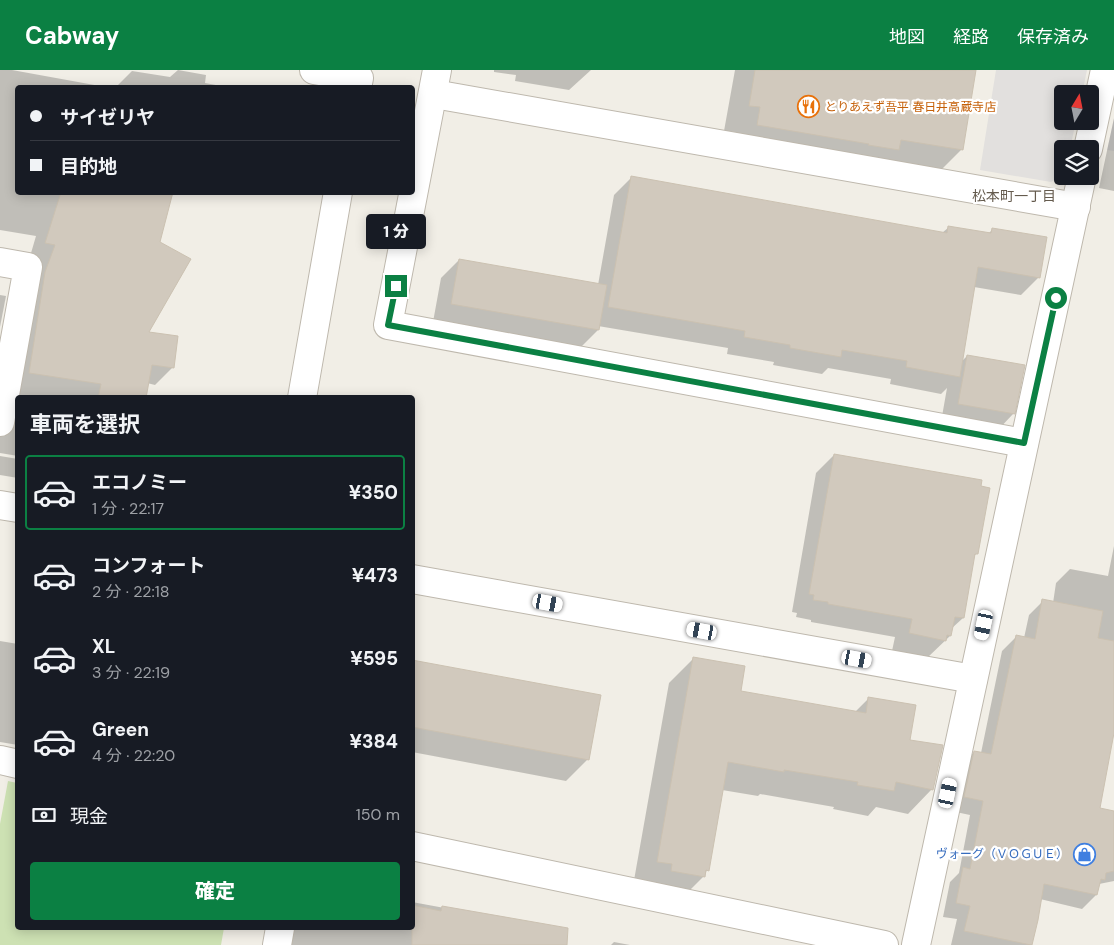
<!DOCTYPE html>
<html lang="ja">
<meta charset="utf-8">
<style>
body{margin:0;font-family:"DM Sans","Noto Sans JP",sans-serif;background:#20242c;color:#f1f3f6;height:100vh;display:flex;flex-direction:column;font-size:19px;white-space:nowrap}
*{box-sizing:border-box;margin:0}
p{font-size:16px;color:#9ea1a6}
.icon{flex:none;width:28px;height:28px;fill:none;stroke:currentColor;stroke-width:2;stroke-linecap:round;stroke-linejoin:round}
.map{position:relative;flex:1;overflow:hidden}
.panel{position:absolute;left:15px;top:325px;width:400px;height:535px;display:flex;flex-direction:column;background:#171b24;border-radius:5px;box-shadow:0 2px 12px #0003}
.panel>*{flex:none}
.banner{position:absolute;left:15px;top:15px;width:400px;height:110px;border-radius:5px;box-shadow:0 2px 12px #0003;display:grid;align-content:center;height:110px;padding:0 15px;background:#171b24}
.needle{width:32px;rotate:10deg}
.fabs{position:absolute;left:1054px;top:15px;display:grid;gap:10px}
.fabs a{display:grid;place-items:center;width:45px;height:45px;border-radius:5px;background:#171b24;box-shadow:0 2px 12px #0003;font-size:25px}
.end{position:absolute;width:22px;height:22px;margin:-11px;border:6px solid #0b8043;background:#fff;box-shadow:0 0 0 2px #fff}
.from{border-radius:50%}
.bubble{position:absolute;height:35px;border-radius:5px;background:#171b24;box-shadow:0 2px 12px #0003;font-size:16px;font-weight:800;line-height:35px;text-align:center}
.car{position:absolute;width:15px;height:30px;margin:-15px -8px;border-radius:6px;box-shadow:0 0 4px 1px #0007;background:linear-gradient(#fff 24%,#345 0 40%,#fff 0 76%,#345 0 86%,#fff 0)}
.banner b{display:flex;align-items:center;gap:18px;height:48px;font-size:19px}
.banner b+b{border-top:1px solid #363941}
.banner i{width:12px;height:12px;background:#f1f3f6}
ul{padding:0;list-style:none}
li{display:flex;align-items:center;gap:15px;height:75px;margin:0 10px 8px;padding:0 5px;border:2px solid transparent;border-radius:5px}
li div{flex:1}
li b{display:block;font-size:19px}
li em{font-style:normal;font-weight:800}
li.selected{border-color:#0b8043}
li>.icon{width:45px;height:45px;stroke-width:1.5}
h2{padding:0 15px;font-size:22px;line-height:60px}
.pay{display:flex;align-items:center;gap:12px;height:55px;padding:0 15px;font-size:19px}
.pay p{margin-inline-start:auto}
.button{display:flex;gap:10px;margin-top:auto;padding:10px 15px}
.button a{flex:1;height:58px;border-radius:5px;background:#0b8043;color:#fff;font-size:20px;font-weight:800;line-height:58px;text-align:center}
header{display:flex;align-items:center;gap:30px;box-sizing:border-box;height:70px;padding:0 25px;background:#0b8043;color:#fff}
header strong{font-size:24px}
nav{display:flex;gap:28px;margin-inline-start:auto;font-size:18px}
.map>svg:first-child{display:block}
</style>
<header>
<strong>Cabway</strong>
<nav><a>地図</a><a>経路</a><a>保存済み</a></nav>
</header>
<div class="map">
<svg width="1114" height="875" viewBox="0 0 1114 875">
<rect width="100%" height="100%" fill="#f1eee6"/>
<polygon fill="#cde1b3" points="8,711 17,713 18,858 224,858 221,875 0,875 0,754"/>
<g fill="#e2e0de">
<polygon points="996,0 1087,0 1082,24 1062,24 1062,51 1076,51 1070,79 1062,79 1062,105 1051,112 980,100"/>
<polygon points="1114,49 1114,81 1107,80"/>
</g>
<g fill="#0003">
<polygon points="0,0 12,0 111,18 18,18 18,122 172,122 158,172 147,263 173,297 155,315 147,313 144,328 18,328 18,386 0,383 0,364 29,190 36,166 0,160"/>
<polygon points="178,0 206,5 205,13 232,18 115,18 132,1 170,7"/>
<polygon points="494,0 591,0 569,20 515,11 516,5 494,2"/>
<polygon points="735,0 975,0 961,80 936,105 732,80 735,62 724,61"/>
<polygon points="1114,48 1114,121 1099,118"/>
<polygon points="632,107 942,163 949,157 988,164 993,159 1039,207 1021,225 974,217 961,292 967,286 1024,296 1013,344 996,362 941,352 947,318 941,324 890,314 891,309 828,298 822,304 773,295 774,292 727,284 728,278 598,256 598,260 580,278 433,252 441,208 459,190 598,215 614,125"/>
<polygon points="0,225 6,226 0,257"/>
<polygon points="834,385 977,483 973,487 963,548 951,559 950,566 927,588 892,581 895,567 811,552 811,550 796,547 797,543 792,542 816,403"/>
<polygon points="0,386 18,389 18,408 0,405"/>
<polygon points="1114,476 1114,630 1098,739 1114,742 1114,811 1099,814 1096,825 1082,839 1040,829 1031,875 951,875 957,849 943,847 950,812 959,803 970,745 951,741 960,696 974,682 981,683 1002,581 1016,567 1024,568 1029,545 1043,531 1053,533 1056,513 1070,499 1108,506"/>
<polygon points="0,571 18,574 18,675 0,672"/>
<polygon points="694,588 739,622 855,642 869,628 909,671 932,719 908,744 876,737 868,746 833,739 834,737 760,724 758,726 722,720 707,800 704,806 679,831 633,816 669,613"/>
<polygon points="412,591 588,689 566,711 412,682"/>
<polygon points="412,832 527,853 534,875 276,875 279,858 412,858"/>
<polygon points="614,872 630,875 611,875"/>
</g>
<g fill="#d1c9bd" stroke="#cbc1b1">
<polygon points="755,0 976,0 963,80 901,70 899,80 868,75 869,74 757,55 760,37 749,36"/>
<polygon points="631,106 947,163 948,156 991,163 992,158 1047,167 1040,208 978,197 960,307 906,297 907,291 842,280 841,287 790,278 790,275 744,267 745,261 608,237"/>
<polygon points="61,122 173,122 160,172 191,189 149,262 178,266 174,298 152,295 146,328 98,328 101,314 29,303 45,202 55,175 45,173"/>
<polygon points="459,189 607,215 599,260 451,234"/>
<polygon points="967,285 1025,295 1015,344 958,334"/>
<polygon points="834,384 982,410 981,416 990,418 978,484 975,484 964,548 955,547 951,566 947,565 946,571 909,563 912,549 828,534 828,532 813,530 814,525 809,524"/>
<polygon points="1042,529 1103,541 1098,568 1114,571 1114,663 1100,738 1114,741 1114,801 1106,803 1105,810 1101,809 1097,825 1044,814 1038,850 1032,875 1031,875 964,861 970,836 956,833 963,797 970,799 983,731 964,727 974,681 991,684 1016,565 1035,569"/>
<polygon points="693,587 745,596 741,621 866,643 868,627 916,635 910,670 943,675 933,720 896,712 894,721 857,715 858,712 784,700 784,702 728,692 709,801 706,800 705,807 671,801 672,794 657,792"/>
<polygon points="412,590 601,625 589,690 412,657"/>
<polygon points="412,835 441,841 442,836 568,858 567,875 412,875"/>
</g>
<g fill="none" stroke-linecap="round" stroke-linejoin="round">
<defs>
<g id="street">
<polyline points="314,0 359,8 357,18"/>
<polyline points="437,0 388,255 1024,373"/>
<polyline points="434,24 1076,137"/>
<polyline points="1088,79 1105,0"/>
<polyline points="0,192 28,197 0,352"/>
<polyline points="302,328 338,122"/>
<polyline points="0,435 18,438"/>
<polyline points="412,509 973,609"/>
<polyline points="0,690 18,694"/>
<polyline points="412,776 884,875"/>
<polyline points="277,875 280,858"/>
<polyline points="916,875 1082,106"/>
</g>
</defs>
<use href="#street" stroke="#beb8ad" stroke-width="30"/>
<use href="#street" stroke="#fff" stroke-width="28"/>
</g>
<g fill="none" stroke-linecap="round" stroke-linejoin="round">
<polyline stroke="#0b8043" stroke-width="6" points="396,216 388,255 1024,373 1056,228"/>
</g>
<defs>
<symbol id="restaurant-ring" viewBox="-11 -11 22 22"><circle r="9.5" fill="#fff" stroke="#e8710a" stroke-width="1.5"/><path d="M-5-6h1v4h1v-4h1v4h1v-4h1v5L-1.5 .5V6h-2V.5L-5-1ZM5-6V6H3V1.5H1.5Q1.5-4 5-6Z" fill="#e8710a"/></symbol>
<symbol id="shop-ring" viewBox="-11 -11 22 22"><circle r="9.5" fill="#fff" stroke="#3f7fe0" stroke-width="1.5"/><path d="M-5-2.5h2.3a2.7 3.5 0 0 1 5.4 0H5L5.5 6h-11ZM-1.5-2.5h3a1.5 2.3 0 0 0-3 0Z" fill="#3f7fe0"/></symbol>
</defs>
<g fill-rule="evenodd">
<use href="#restaurant-ring" x="796" y="24" width="25" height="25"/>
<use href="#shop-ring" x="1072" y="772" width="25" height="25"/>
</g>
<g text-anchor="middle" stroke-width="4.5" stroke-linejoin="round" paint-order="stroke">
<g font-size="12" fill="#c56008" stroke="#fff" text-anchor="start">
<text x="825" y="41">とりあえず吾平 春日井高蔵寺店</text>
</g>
<g font-size="12" fill="#366cbe" stroke="#fff" text-anchor="end">
<text x="1068" y="788">ヴォーグ（ＶＯＧＵＥ）</text>
</g>
<g font-size="14" fill="#655b4e" stroke="#fff">
<text x="1014" y="131">松本町一丁目</text>
</g>
</g>
</svg>
<div class="fabs">
<a><svg class="needle" viewBox="-14 -14 28 28"><path d="M0-13l5 13h-10z" fill="#e53935"/><path d="M0 13l5-13h-10z" fill="#9ea1a6"/></svg></a>
<a><svg class="icon" aria-label="layers" viewBox="0 0 24 24"><path d="M12 4l9 5-9 5-9-5zM3 14l9 5 9-5"/></svg></a>
</div>
<i class="end from" style="left:1056px;top:228px"></i>
<i class="end" style="left:396px;top:216px"></i>
<div class="bubble" style="left:366px;top:144px;width:60px">1 分</div>
<i class="car" style="left:548px;top:533px;rotate:100deg"></i>
<i class="car" style="left:984px;top:555px;rotate:192deg"></i>
<i class="car" style="left:702px;top:561px;rotate:280deg"></i>
<i class="car" style="left:857px;top:589px;rotate:100deg"></i>
<i class="car" style="left:948px;top:723px;rotate:12deg"></i>
<div class="banner">
<b><i class="from"></i>サイゼリヤ</b>
<b><i></i>目的地</b>
</div>
<section class="panel">
<h2>車両を選択</h2>
<ul>
<li class="selected"><svg class="icon" aria-label="car" viewBox="0 0 24 24"><path d="M5 17H2v-5l4-1 3-4h7l3 4 3 1v5h-3M9 17h6M6 11h13"/><circle cx="7" cy="17" r="2"/><circle cx="17" cy="17" r="2"/></svg><div><b>エコノミー</b><p>1 分 · 22:17</p></div><em>¥350</em></li>
<li><svg class="icon" aria-label="car" viewBox="0 0 24 24"><path d="M5 17H2v-5l4-1 3-4h7l3 4 3 1v5h-3M9 17h6M6 11h13"/><circle cx="7" cy="17" r="2"/><circle cx="17" cy="17" r="2"/></svg><div><b>コンフォート</b><p>2 分 · 22:18</p></div><em>¥473</em></li>
<li><svg class="icon" aria-label="car" viewBox="0 0 24 24"><path d="M5 17H2v-5l4-1 3-4h7l3 4 3 1v5h-3M9 17h6M6 11h13"/><circle cx="7" cy="17" r="2"/><circle cx="17" cy="17" r="2"/></svg><div><b>XL</b><p>3 分 · 22:19</p></div><em>¥595</em></li>
<li><svg class="icon" aria-label="car" viewBox="0 0 24 24"><path d="M5 17H2v-5l4-1 3-4h7l3 4 3 1v5h-3M9 17h6M6 11h13"/><circle cx="7" cy="17" r="2"/><circle cx="17" cy="17" r="2"/></svg><div><b>Green</b><p>4 分 · 22:20</p></div><em>¥384</em></li>
</ul>
<div class="pay"><svg class="icon" aria-label="cash" viewBox="0 0 24 24"><path d="M3 7h18v10H3z"/><circle cx="12" cy="12" r="2"/></svg>現金<p>150 m</p></div>
<div class="button"><a>確定</a></div>
</section>
</div>
